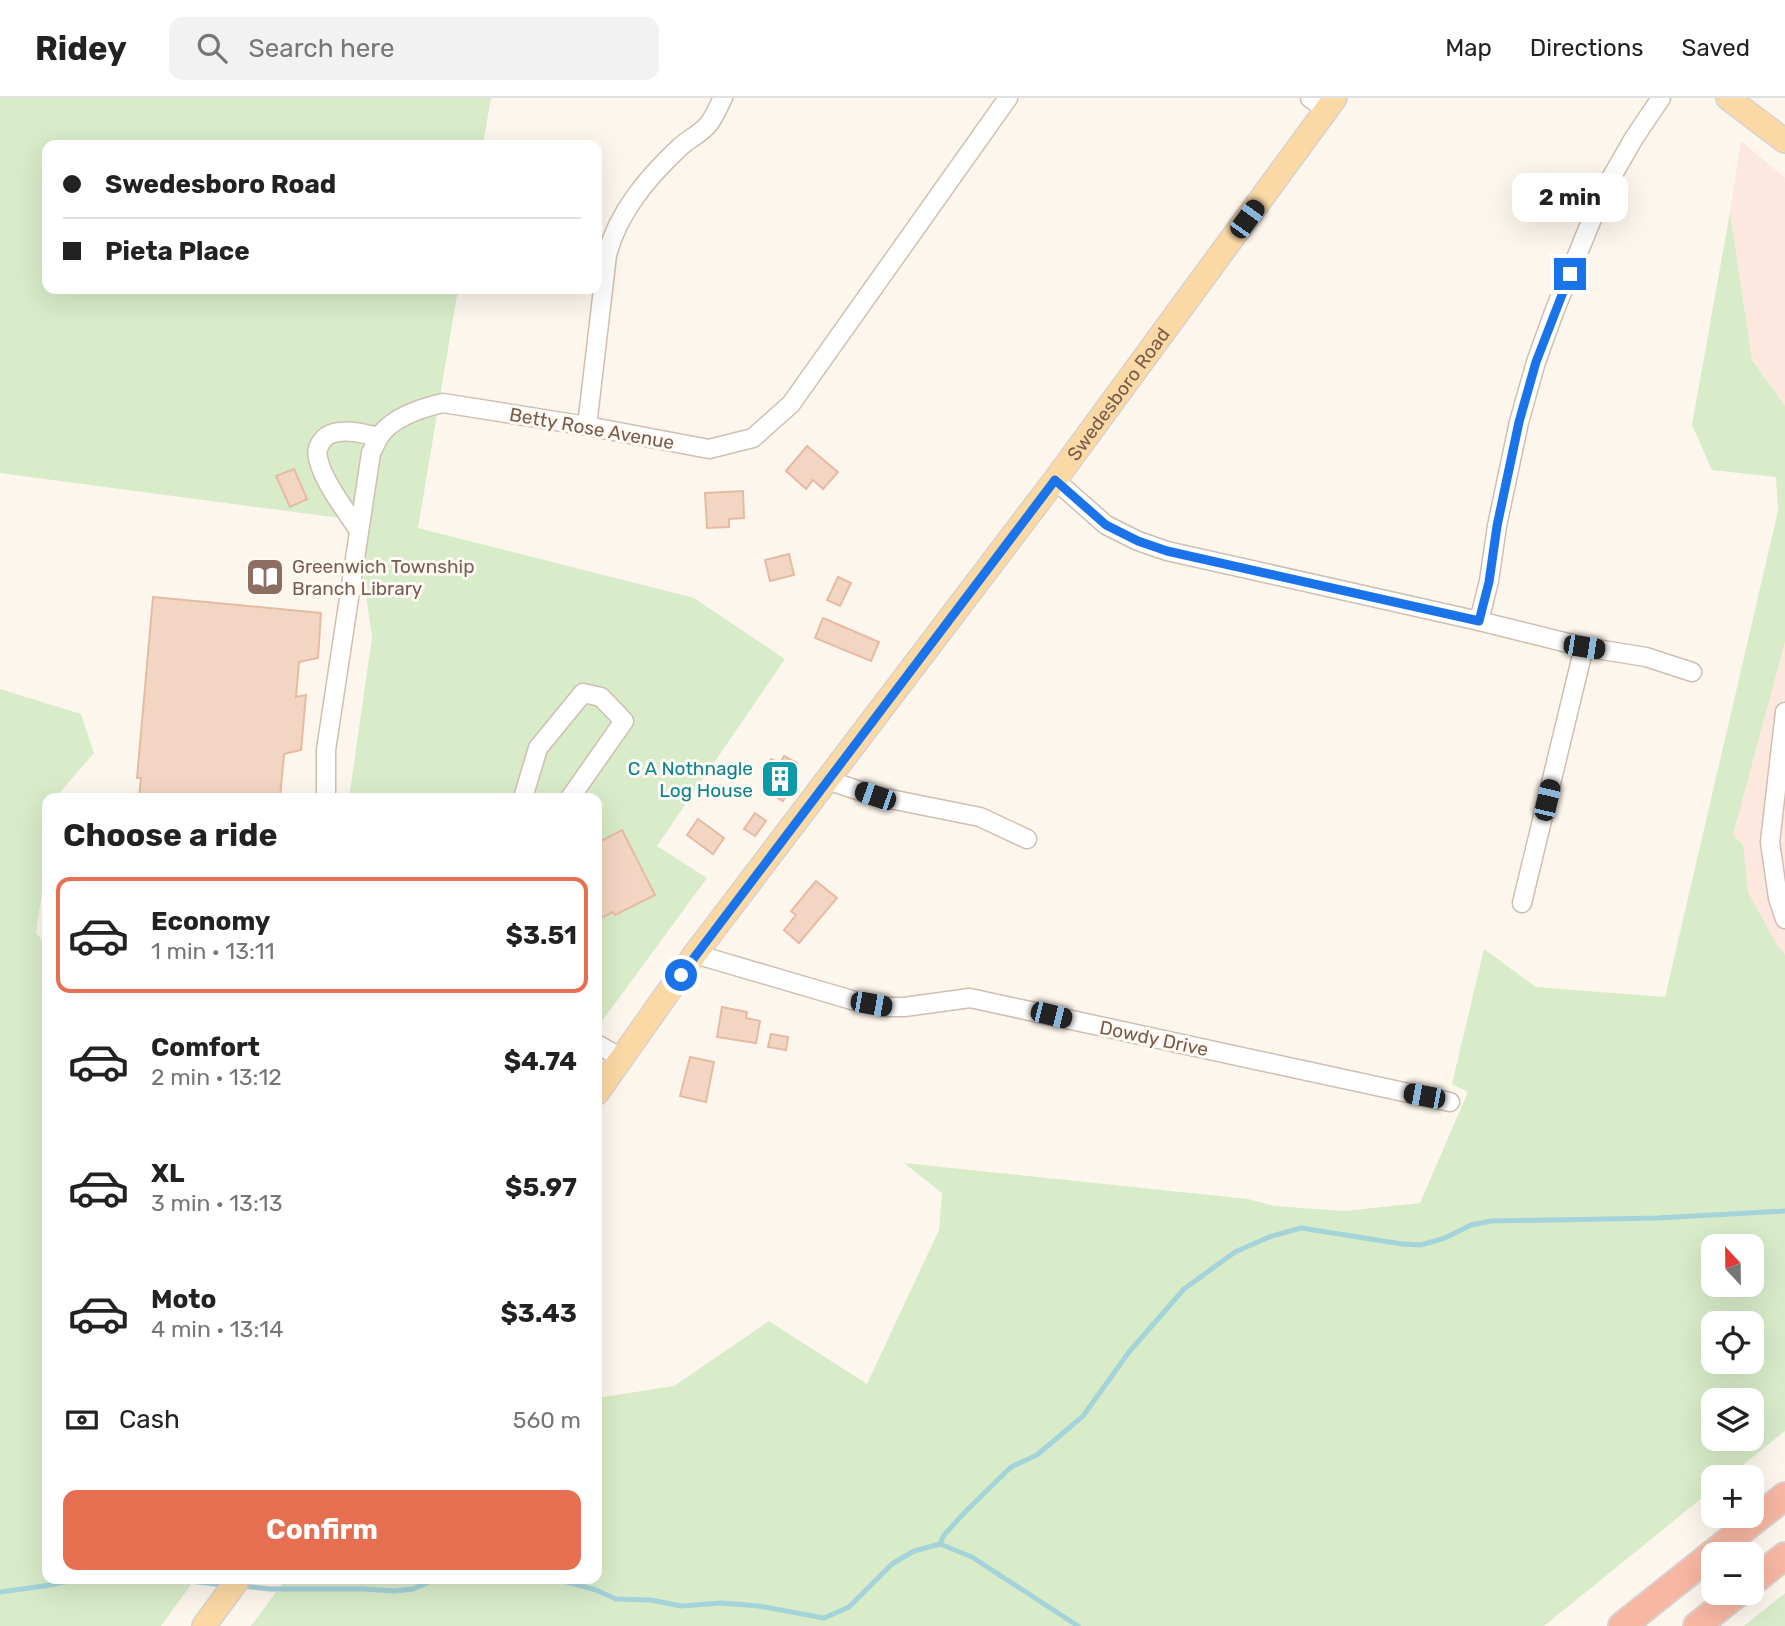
<!DOCTYPE html>
<meta charset="utf-8">
<style>
body{margin:0;font-family:Rubik,sans-serif;background:#f2f2f2;color:#222;height:100vh;display:flex;flex-direction:column;font-size:26px;white-space:nowrap}
*{box-sizing:border-box;margin:0}
p{font-size:23px;color:#767676}
.icon{flex:none;width:38px;height:38px;fill:none;stroke:currentColor;stroke-width:2;stroke-linecap:round;stroke-linejoin:round}
.map{position:relative;flex:1;overflow:hidden}
.details{position:absolute;left:42px;top:695px;width:560px;height:791px;display:flex;flex-direction:column;background:#fff;border-radius:14px;box-shadow:0 7px 28px #0002}
.details>*{flex:none}
.hud{position:absolute;left:42px;top:42px;width:560px;height:154px;border-radius:14px;box-shadow:0 7px 28px #0002;display:grid;align-content:center;height:154px;padding:0 21px;background:#fff}
.needle{width:46px;rotate:338deg}
.buttons{position:absolute;left:1701px;top:1136px;display:grid;gap:14px}
.buttons a{display:grid;place-items:center;width:63px;height:63px;border-radius:14px;background:#fff;box-shadow:0 7px 28px #0002;font-size:35px}
.end{position:absolute;width:32px;height:32px;margin:-16px;border:9px solid #1a73e8;background:#fff;box-shadow:0 0 0 4px #fff}
.from{border-radius:50%}
.bubble{position:absolute;height:49px;border-radius:14px;background:#fff;box-shadow:0 7px 28px #0002;font-size:23px;font-weight:700;line-height:49px;text-align:center}
.car{position:absolute;width:21px;height:42px;margin:-21px -10px;border-radius:9px;box-shadow:0 0 5px 2px #0007;background:linear-gradient(#222 24%,#8ab4d8 0 40%,#222 0 76%,#8ab4d8 0 86%,#222 0)}
.hud b{display:flex;align-items:center;gap:24px;height:66px;font-size:26px}
.hud b+b{border-top:2px solid #e0e0e0}
.hud i{width:18px;height:18px;background:#222}
ul{padding:0;list-style:none}
li{display:flex;align-items:center;gap:21px;height:116px;margin:0 14px 10px;padding:0 7px;border:4px solid transparent;border-radius:14px}
li div{flex:1}
li b{display:block;font-size:26px}
li em{font-style:normal;font-weight:700}
li.active{border-color:#e76f51}
li>.icon{width:63px;height:63px;stroke-width:1.5}
h2{padding:0 21px;font-size:32px;line-height:84px}
.pay{display:flex;align-items:center;gap:18px;height:77px;padding:0 21px;font-size:26px}
.pay p{margin-inline-start:auto}
.button{display:flex;gap:14px;margin-top:auto;padding:14px 21px}
.button a{flex:1;height:80px;border-radius:14px;background:#e76f51;color:#fff;font-size:28px;font-weight:700;line-height:80px;text-align:center}
header{display:flex;align-items:center;gap:42px;box-sizing:border-box;height:98px;padding:0 35px;background:#fff;border-bottom:2px solid #e0e0e0}
header strong{font-size:33px}
nav{display:flex;gap:38px;margin-inline-start:auto;font-size:24px}
.search{width:490px;height:63px;background:#f2f2f2;display:flex;align-items:center;gap:18px;box-sizing:border-box;padding:0 24px;border-radius:14px;color:#767676;font-size:26px}
.map>svg:first-child{display:block}
</style>
<header>
<strong>Ridey</strong>
<div class="search"><svg class="icon" aria-label="search" viewBox="0 0 24 24"><circle cx="10" cy="10" r="6"/><path d="M15 15l6 6"/></svg>Search here</div>
<nav><a>Map</a><a>Directions</a><a>Saved</a></nav>
</header>
<div class="map">
<svg width="1785" height="1528" viewBox="0 0 1785 1528">
<rect width="100%" height="100%" fill="#fdf6ec"/>
<g fill="#fde8e0">
<polygon points="1741,43 1785,80 1785,308 1752,262 1730,114"/>
<polygon points="1785,544 1785,939 1733,737"/>
</g>
<g fill="#d8ecc9" fill-rule="evenodd">
<polygon points="0,0 491,0 483,47 47,47 47,191 458,191 418,430 694,500 785,561 657,748 707,780 597,930 597,700 349,700 372,539 355,422 0,375"/>
<path d="M 1730,114 L 1752,262 L 1785,308 L 1785,544 L 1733,737 L 1743,747 L 1748,794 L 1777,847 L 1785,857 L 1785,1333 L 1728,1379 L 1713,1379 L 1713,1391 L 1544,1528 L 251,1528 L 286,1481 L 597,1480 L 597,1300 L 674,1288 L 769,1223 L 867,1286 L 939,1132 L 942,1095 L 904,1065 L 1248,1101 L 1274,1108 L 1345,1113 L 1420,1105 L 1468,994 L 1452,986 L 1484,851 L 1536,889 L 1665,899 L 1778,413 L 1776,379 L 1712,372 L 1692,327 ZM 1752,1148 L 1752,1186 L 1713,1186 L 1713,1148 ZM 1752,1225 L 1752,1264 L 1713,1264 L 1713,1225 ZM 1752,1302 L 1752,1340 L 1713,1340 L 1713,1302 Z"/>
<polygon points="0,591 81,616 94,655 55,700 47,700 47,757 36,835 47,848 47,1480 195,1481 161,1528 0,1528"/>
<polygon points="1785,1495 1785,1528 1744,1528"/>
</g>
<g fill="none" stroke-linecap="round" stroke-linejoin="round">
<g stroke="#a5d3da" stroke-width="5">
<polyline points="940,1446 944,1437 967,1412 1011,1369 1037,1357 1083,1318 1129,1254 1184,1191 1235,1154 1269,1139 1301,1130 1402,1146 1421,1147 1445,1140 1471,1127 1491,1123 1658,1120 1785,1113"/>
<polyline points="163,1480 224,1487"/>
<polyline points="553,1480 596,1492 616,1501 651,1502 681,1508 721,1505 759,1508 824,1520 849,1509 892,1466 914,1453 940,1446 972,1459 1078,1528"/>
<polyline points="241,1488 270,1491 363,1491 394,1493 413,1491 438,1480"/>
<polyline points="0,1494 51,1487 82,1480"/>
</g>
</g>
<g fill="#f3d5c3" stroke="#e6bba3" stroke-width="2">
<polygon points="807,348 838,374 823,391 813,382 806,391 786,373"/>
<polygon points="294,371 307,401 290,409 276,378"/>
<polygon points="743,393 744,420 729,421 729,429 707,430 705,395"/>
<polygon points="789,456 794,477 770,483 765,462"/>
<polygon points="838,479 851,485 840,508 827,502"/>
<polygon points="153,499 321,515 318,560 299,564 296,599 306,597 301,652 284,656 280,700 139,700 141,680 137,680"/>
<polygon points="823,520 879,544 871,563 815,540"/>
<polygon points="784,658 797,665 791,674 797,678 783,703 765,692 767,687 763,684 767,677 764,674 771,661 780,665"/>
<polygon points="755,715 766,723 755,738 744,731"/>
<polygon points="698,721 724,740 713,756 687,737"/>
<polygon points="622,732 655,797 615,817 613,814 597,822 597,745"/>
<polygon points="816,783 837,800 799,845 784,832 796,817 791,813"/>
<polygon points="722,909 747,914 746,920 760,923 756,945 717,939"/>
<polygon points="771,936 788,939 786,952 768,949"/>
<polygon points="690,959 714,964 706,1004 680,998"/>
</g>
<g fill="none" stroke-linecap="round" stroke-linejoin="round">
<defs>
<g id="minor">
<polyline points="1310,0 1326,12"/>
<path d="M 587,328 L 607,157 C 618,114 648,79 680,49 C 688,42 699,36 706,29 C 714,21 718,9 723,0"/>
<polyline points="1055,382 1106,427 1138,443 1167,453 1479,523 1584,549 1646,559 1692,574"/>
<path d="M 359,433 C 346,412 323,384 318,360 C 315,349 324,337 334,335 C 349,331 365,336 379,339"/>
<polyline points="1479,523 1489,483 1497,428 1519,324 1536,264 1554,214 1603,94 1634,40 1661,0"/>
<polyline points="1785,614 1770,744 1778,800 1785,821"/>
<polyline points="827,682 875,698 980,719 1027,741"/>
<path d="M 326,700 L 326,652 L 371,355 C 374,350 376,344 379,339 C 392,319 421,310 443,305 L 587,328 L 709,351 L 753,340 L 791,306 L 1008,0"/>
<polyline points="523,700 538,650 583,595 601,599 624,623 570,700"/>
<polyline points="1522,805 1584,549"/>
<polyline points="695,856 855,903 887,909 904,909 970,900 1450,1004"/>
<polyline points="597,946 621,960"/>
</g>
<g id="major">
<polyline points="1728,0 1785,43"/>
<path id="s1" d="M 597,995 L 695,856 L 1055,382 L 1335,0"/>
<polyline points="204,1528 239,1480"/>
</g>
<g id="highway">
<polyline points="1752,1484 1785,1458"/>
<polyline points="1622,1528 1785,1398"/>
<polyline points="1697,1528 1739,1494"/>
</g>
</defs>
<use href="#minor" stroke="#d1beb0" stroke-width="21"/>
<use href="#major" stroke="#dad1cd" stroke-width="26"/>
<use href="#highway" stroke="#dad1cd" stroke-width="30"/>
<use href="#minor" stroke="#fff" stroke-width="18"/>
<use href="#major" stroke="#fbd9a5" stroke-width="23"/>
<use href="#highway" stroke="#f7b7a3" stroke-width="26"/>
</g>
<g fill="none" stroke-linecap="round" stroke-linejoin="round">
<polyline stroke="#1a73e8" stroke-width="9" points="681,877 1055,382 1106,427 1138,443 1167,453 1479,523 1489,484 1497,428 1519,324 1536,264 1570,176"/>
</g>
<defs>
<symbol id="library-square" viewBox="-11 -11 22 22"><rect x="-9" y="-9" width="18" height="18" rx="4" fill="#8d6e63" stroke="#fffaf3"/><path d="M-6-4Q-3-5.5-.7-3.5V5Q-3 3-6 4ZM6-4Q3-5.5 .7-3.5V5Q3 3 6 4Z" fill="#fff"/></symbol>
<symbol id="building-square" viewBox="-11 -11 22 22"><rect x="-9" y="-9" width="18" height="18" rx="4" fill="#0f9aa8" stroke="#fffaf3"/><path d="M-4-6H4V6H1V3H-1V6H-4ZM-2.5-4.3h1.7v1.8h-1.7ZM.8-4.3h1.7v1.8H.8ZM-2.5-1h1.7V.8h-1.7ZM.8-1h1.7V.8H.8Z" fill="#fff"/></symbol>
</defs>
<g fill-rule="evenodd">
<use href="#library-square" x="243" y="457" width="44" height="44"/>
<use href="#building-square" x="758" y="659" width="44" height="44"/>
</g>
<g text-anchor="middle" stroke-width="6" stroke-linejoin="round" paint-order="stroke">
<g font-size="19" fill="#7a5c4d" stroke="#fffaf3">
<text dy="7" stroke="none"><textPath href="#s1" startOffset="872">Swedesboro Road</textPath></text>
<text transform="translate(592 330) rotate(10)" y="7">Betty Rose Avenue</text>
<text transform="translate(1154 940) rotate(12)" y="7">Dowdy Drive</text>
</g>
<g font-size="19" fill="#785e54" stroke="#fffaf3" text-anchor="start">
<text x="292" y="475">Greenwich Township<tspan x="292" dy="22">Branch Library</tspan></text>
</g>
<g font-size="19" fill="#0d838f" stroke="#fffaf3" text-anchor="end">
<text x="753" y="677">C A Nothnagle<tspan x="753" dy="22">Log House</tspan></text>
</g>
</g>
</svg>
<div class="buttons">
<a><svg class="needle" viewBox="-14 -14 28 28"><path d="M0-13l5 13h-10z" fill="#e53935"/><path d="M0 13l5-13h-10z" fill="#767676"/></svg></a>
<a><svg class="icon" aria-label="locate" viewBox="0 0 24 24"><circle cx="12" cy="12" r="6"/><path d="M12 2v4M12 18v4M2 12h4M18 12h4"/></svg></a>
<a><svg class="icon" aria-label="layers" viewBox="0 0 24 24"><path d="M12 4l9 5-9 5-9-5zM3 14l9 5 9-5"/></svg></a>
<a>+</a>
<a>−</a>
</div>
<i class="end from" style="left:681px;top:877px"></i>
<i class="end" style="left:1570px;top:176px"></i>
<div class="bubble" style="left:1512px;top:75px;width:116px">2 min</div>
<i class="car" style="left:1247px;top:121px;rotate:36deg"></i>
<i class="car" style="left:1584px;top:549px;rotate:99deg"></i>
<i class="car" style="left:875px;top:698px;rotate:289deg"></i>
<i class="car" style="left:1547px;top:702px;rotate:13deg"></i>
<i class="car" style="left:871px;top:906px;rotate:100deg"></i>
<i class="car" style="left:1051px;top:917px;rotate:104deg"></i>
<i class="car" style="left:1424px;top:998px;rotate:281deg"></i>
<div class="hud">
<b><i class="from"></i>Swedesboro Road</b>
<b><i></i>Pieta Place</b>
</div>
<section class="details">
<h2>Choose a ride</h2>
<ul>
<li class="active"><svg class="icon" aria-label="car" viewBox="0 0 24 24"><path d="M5 17H2v-5l4-1 3-4h7l3 4 3 1v5h-3M9 17h6M6 11h13"/><circle cx="7" cy="17" r="2"/><circle cx="17" cy="17" r="2"/></svg><div><b>Economy</b><p>1 min · 13:11</p></div><em>$3.51</em></li>
<li><svg class="icon" aria-label="car" viewBox="0 0 24 24"><path d="M5 17H2v-5l4-1 3-4h7l3 4 3 1v5h-3M9 17h6M6 11h13"/><circle cx="7" cy="17" r="2"/><circle cx="17" cy="17" r="2"/></svg><div><b>Comfort</b><p>2 min · 13:12</p></div><em>$4.74</em></li>
<li><svg class="icon" aria-label="car" viewBox="0 0 24 24"><path d="M5 17H2v-5l4-1 3-4h7l3 4 3 1v5h-3M9 17h6M6 11h13"/><circle cx="7" cy="17" r="2"/><circle cx="17" cy="17" r="2"/></svg><div><b>XL</b><p>3 min · 13:13</p></div><em>$5.97</em></li>
<li><svg class="icon" aria-label="car" viewBox="0 0 24 24"><path d="M5 17H2v-5l4-1 3-4h7l3 4 3 1v5h-3M9 17h6M6 11h13"/><circle cx="7" cy="17" r="2"/><circle cx="17" cy="17" r="2"/></svg><div><b>Moto</b><p>4 min · 13:14</p></div><em>$3.43</em></li>
</ul>
<div class="pay"><svg class="icon" aria-label="cash" viewBox="0 0 24 24"><path d="M3 7h18v10H3z"/><circle cx="12" cy="12" r="2"/></svg>Cash<p>560 m</p></div>
<div class="button"><a>Confirm</a></div>
</section>
</div>
